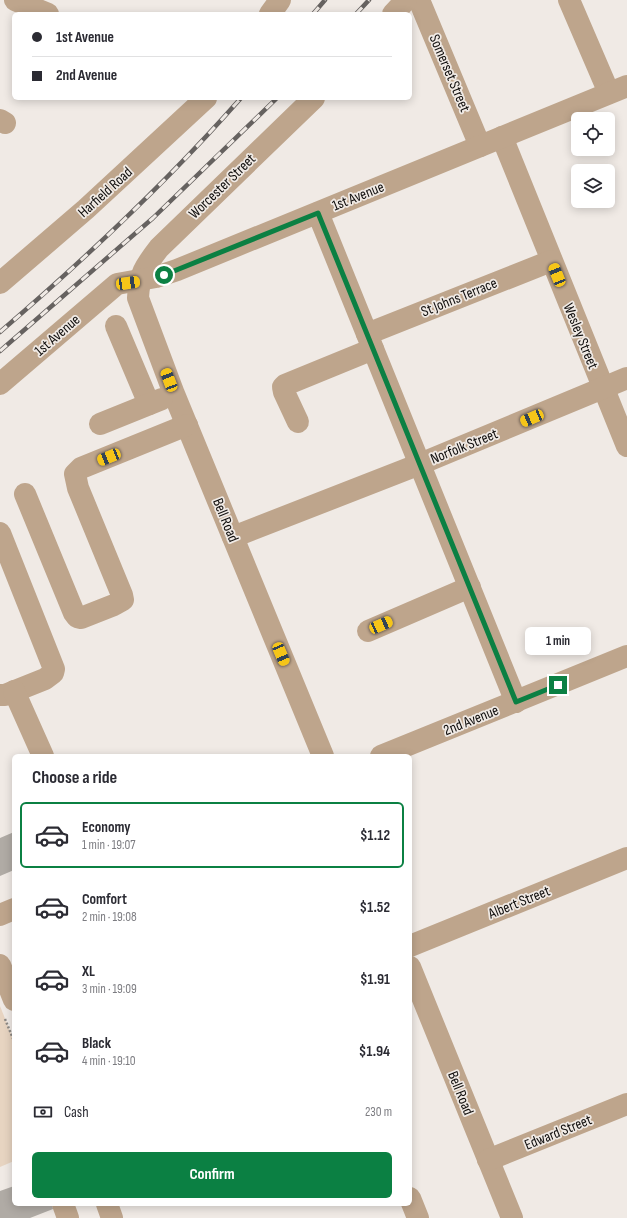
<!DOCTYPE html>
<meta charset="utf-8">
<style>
body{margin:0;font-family:"Sofia Sans Condensed",sans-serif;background:#f2f2f3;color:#2b2b33;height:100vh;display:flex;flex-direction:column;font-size:15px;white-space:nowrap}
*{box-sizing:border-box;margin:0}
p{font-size:13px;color:#7c7c81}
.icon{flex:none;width:22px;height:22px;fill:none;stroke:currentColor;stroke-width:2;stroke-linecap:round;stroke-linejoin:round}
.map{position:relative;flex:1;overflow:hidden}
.drawer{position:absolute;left:12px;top:754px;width:400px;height:452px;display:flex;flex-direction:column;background:#fff;border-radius:6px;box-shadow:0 2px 10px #0003}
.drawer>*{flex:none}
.top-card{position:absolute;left:12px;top:12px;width:400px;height:88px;border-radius:6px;box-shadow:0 2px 10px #0003;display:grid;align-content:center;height:88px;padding:0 20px;background:#fff}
.fabs{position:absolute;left:571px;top:112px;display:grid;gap:8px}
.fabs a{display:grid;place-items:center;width:44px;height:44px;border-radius:6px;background:#fff;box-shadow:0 2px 10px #0003;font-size:20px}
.end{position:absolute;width:18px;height:18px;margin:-9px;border:5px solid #0b8043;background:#fff;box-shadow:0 0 0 2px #fff}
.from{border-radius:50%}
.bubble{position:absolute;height:28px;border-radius:6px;background:#fff;box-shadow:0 2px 10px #0003;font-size:13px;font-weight:700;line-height:28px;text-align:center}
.car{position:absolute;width:12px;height:24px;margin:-12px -6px;border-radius:5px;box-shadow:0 0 3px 1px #0007;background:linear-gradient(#f5c518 24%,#345 0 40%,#f5c518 0 76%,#345 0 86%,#f5c518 0)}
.top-card b{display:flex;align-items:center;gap:14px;height:38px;font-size:15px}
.top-card b+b{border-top:1px solid #e1e1e2}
.top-card i{width:10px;height:10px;background:#2b2b33}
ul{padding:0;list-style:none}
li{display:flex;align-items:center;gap:12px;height:66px;margin:0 8px 6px;padding:0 12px;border:2px solid transparent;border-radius:6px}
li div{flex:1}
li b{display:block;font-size:15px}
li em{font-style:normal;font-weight:700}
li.selected{border-color:#0b8043}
li>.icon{width:36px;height:36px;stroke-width:1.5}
h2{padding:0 20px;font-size:18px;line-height:48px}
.pay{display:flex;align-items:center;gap:10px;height:44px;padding:0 20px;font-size:15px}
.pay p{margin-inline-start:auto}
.action{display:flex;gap:8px;margin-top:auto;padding:8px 20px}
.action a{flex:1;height:46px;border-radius:6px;background:#0b8043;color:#fff;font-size:16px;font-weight:700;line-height:46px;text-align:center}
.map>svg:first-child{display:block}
</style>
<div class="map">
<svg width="627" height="1218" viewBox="0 0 627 1218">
<rect width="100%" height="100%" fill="#f0eae5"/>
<polygon fill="#e7d4c1" points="0,1006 14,1041 14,1161 0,1167"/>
<g fill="#b0aba5">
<polygon points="14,832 14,870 0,876 0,838"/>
<polygon points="14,1186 14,1204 52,1204 53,1209 30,1218 0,1218 0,1191"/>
</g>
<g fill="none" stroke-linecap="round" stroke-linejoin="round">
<polyline stroke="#8d8985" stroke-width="2.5" stroke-dasharray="2 2" stroke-linecap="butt" points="5,1019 14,1041"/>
<g stroke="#bea58c" stroke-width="22">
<polyline points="15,0 48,14"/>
<polyline points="419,0 480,146"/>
<polyline points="569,0 609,93"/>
<polyline points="270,14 280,0"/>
<polyline points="393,14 406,0"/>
<path d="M 314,98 L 159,248 C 145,266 139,275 138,298 L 174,394 L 323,756"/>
<polyline points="0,120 5,123"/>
<polyline points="502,137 627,446"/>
<polyline points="318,213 516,702"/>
<polyline points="0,283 86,209 206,98"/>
<polyline points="116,326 149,404"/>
<polyline points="367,334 551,261"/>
<polyline points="0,384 117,284 156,277 177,270 627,86"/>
<polyline points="298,422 284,392 283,387 285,385 373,349"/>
<polyline points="100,424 162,399"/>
<polyline points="25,494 74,613 77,617 81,618 114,605 123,600 122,595 78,488 75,474 81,468 187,425"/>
<polyline points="0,533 54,669 53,673 45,679 5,695 0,695"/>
<polyline points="233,537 420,464 627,378"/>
<polyline points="368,631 470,587"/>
<polyline points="14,691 43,756"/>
<polyline points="381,756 627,656"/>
<polyline points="0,915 14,909"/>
<polyline points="410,946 627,858"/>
<polyline points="0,965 14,1000"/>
<polyline points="410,967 512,1218"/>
<polyline points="488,1160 627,1104"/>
<polyline points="410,1198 418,1218"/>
<polyline points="63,1204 68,1218"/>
<polyline points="107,1204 112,1218"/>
</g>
<defs>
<g id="rail">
<polyline points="313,14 325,0"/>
<polyline points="356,14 369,0"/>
<path d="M 0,332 C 85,259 167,182 241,98"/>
<polyline points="0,351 153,218 277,98"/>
</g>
</defs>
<use href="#rail" stroke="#666260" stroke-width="4.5"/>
<use href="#rail" stroke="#f0eae5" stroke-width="3" stroke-dasharray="9" stroke-linecap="butt"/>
</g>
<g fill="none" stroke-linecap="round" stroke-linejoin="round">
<polyline stroke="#0b8043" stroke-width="5" points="164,275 318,213 516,702 558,685"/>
</g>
<g text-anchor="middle" stroke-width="3.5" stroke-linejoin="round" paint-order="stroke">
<g font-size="15" fill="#0f0d0c" stroke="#f0eae5">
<text transform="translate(450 73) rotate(67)" y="5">Somerset Street</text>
<text transform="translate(222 186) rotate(-44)" y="5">Worcester Street</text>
<text transform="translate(105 192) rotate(-42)" y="5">Harfield Road</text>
<text transform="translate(358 196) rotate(-22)" y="5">1st Avenue</text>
<text transform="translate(459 297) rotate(-22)" y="5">St Johns Terrace</text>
<text transform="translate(57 335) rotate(-41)" y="5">1st Avenue</text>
<text transform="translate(581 336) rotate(68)" y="5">Wesley Street</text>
<text transform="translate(464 446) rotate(-22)" y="5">Norfolk Street</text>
<text transform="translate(226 520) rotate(68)" y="5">Bell Road</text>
<text transform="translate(471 720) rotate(-22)" y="5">2nd Avenue</text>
<text transform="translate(519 902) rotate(-22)" y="5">Albert Street</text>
<text transform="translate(461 1093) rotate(68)" y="5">Bell Road</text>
<text transform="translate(558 1132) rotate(-22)" y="5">Edward Street</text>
</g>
</g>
</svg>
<div class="fabs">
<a><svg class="icon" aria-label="locate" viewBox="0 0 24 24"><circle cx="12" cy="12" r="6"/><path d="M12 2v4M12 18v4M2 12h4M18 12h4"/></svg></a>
<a><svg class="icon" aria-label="layers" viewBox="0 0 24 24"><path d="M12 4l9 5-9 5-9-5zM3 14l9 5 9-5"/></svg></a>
</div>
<i class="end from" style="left:164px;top:275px"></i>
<i class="end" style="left:558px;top:685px"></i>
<div class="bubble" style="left:525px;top:627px;width:66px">1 min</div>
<i class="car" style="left:557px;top:275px;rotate:338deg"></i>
<i class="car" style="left:128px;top:283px;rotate:82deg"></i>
<i class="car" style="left:169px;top:380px;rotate:339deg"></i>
<i class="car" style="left:532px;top:418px;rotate:247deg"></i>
<i class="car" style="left:109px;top:457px;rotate:248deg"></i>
<i class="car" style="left:381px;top:625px;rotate:66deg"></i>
<i class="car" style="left:281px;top:654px;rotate:157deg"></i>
<div class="top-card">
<b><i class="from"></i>1st Avenue</b>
<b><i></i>2nd Avenue</b>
</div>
<section class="drawer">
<h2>Choose a ride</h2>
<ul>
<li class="selected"><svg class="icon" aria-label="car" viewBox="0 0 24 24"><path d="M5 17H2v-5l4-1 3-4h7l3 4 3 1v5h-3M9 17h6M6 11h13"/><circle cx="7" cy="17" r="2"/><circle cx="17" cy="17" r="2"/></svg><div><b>Economy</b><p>1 min · 19:07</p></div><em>$1.12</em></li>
<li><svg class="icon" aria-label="car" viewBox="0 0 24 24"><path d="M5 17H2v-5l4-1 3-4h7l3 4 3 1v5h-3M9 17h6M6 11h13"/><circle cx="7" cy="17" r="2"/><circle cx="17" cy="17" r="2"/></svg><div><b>Comfort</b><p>2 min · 19:08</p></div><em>$1.52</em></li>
<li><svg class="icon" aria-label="car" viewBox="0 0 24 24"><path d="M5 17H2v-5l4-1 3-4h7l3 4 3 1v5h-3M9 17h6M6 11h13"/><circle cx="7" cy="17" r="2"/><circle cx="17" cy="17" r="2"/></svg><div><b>XL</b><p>3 min · 19:09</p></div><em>$1.91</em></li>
<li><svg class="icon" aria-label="car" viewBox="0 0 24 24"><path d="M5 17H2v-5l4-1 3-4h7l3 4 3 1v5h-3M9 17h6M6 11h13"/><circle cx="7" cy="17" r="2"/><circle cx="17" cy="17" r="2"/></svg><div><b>Black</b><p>4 min · 19:10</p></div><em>$1.94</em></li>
</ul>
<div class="pay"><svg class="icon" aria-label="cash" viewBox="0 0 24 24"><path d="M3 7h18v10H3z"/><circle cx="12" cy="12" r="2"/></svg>Cash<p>230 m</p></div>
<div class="action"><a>Confirm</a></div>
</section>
</div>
